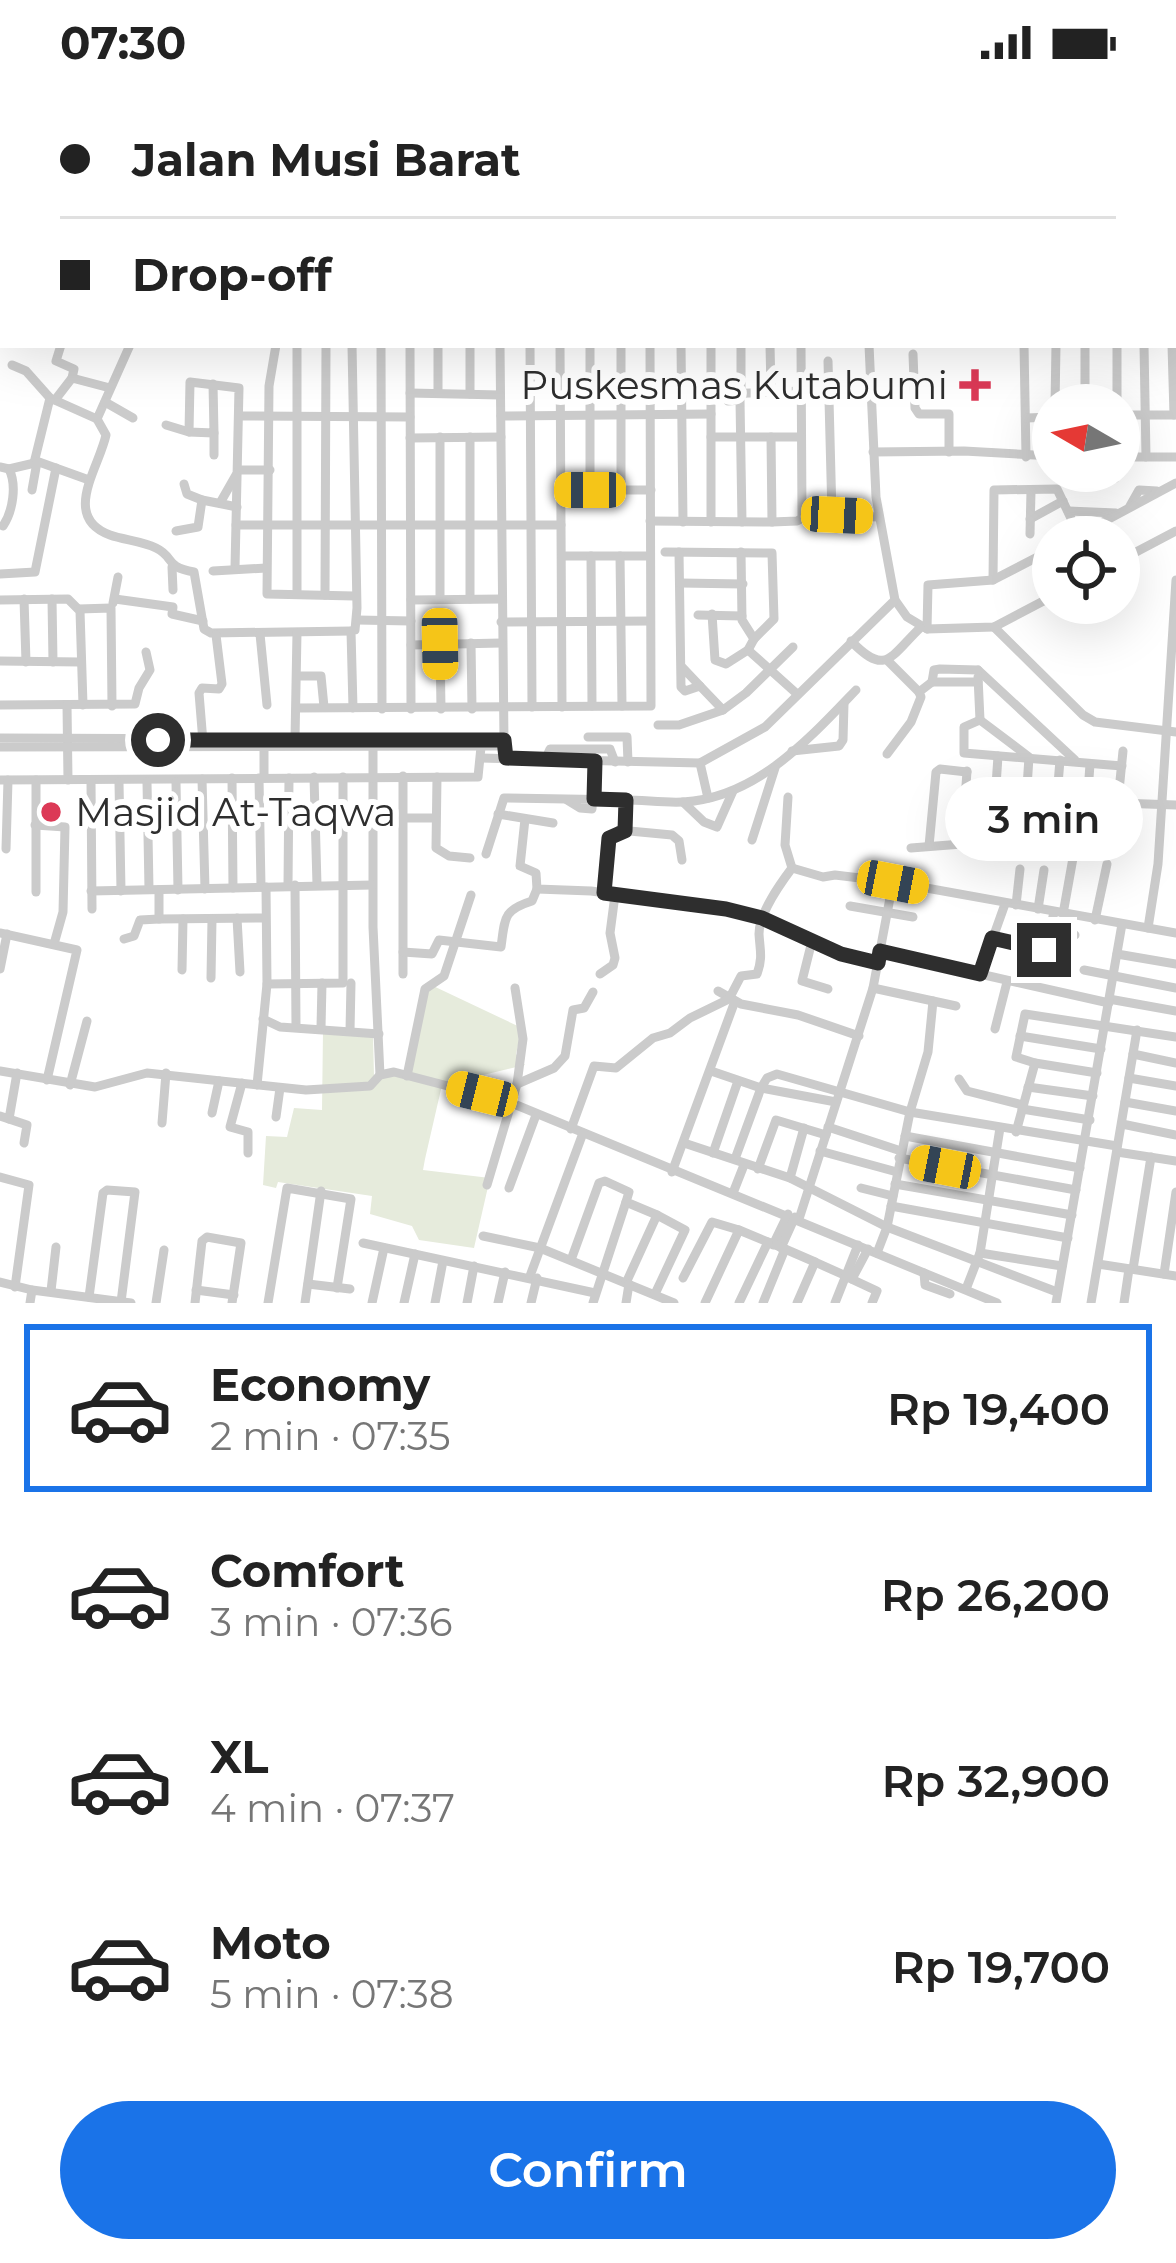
<!DOCTYPE html>
<meta charset="utf-8">
<style>
body{margin:0;font-family:Montserrat,sans-serif;background:#f6f6f6;color:#222;height:100vh;display:flex;flex-direction:column;font-size:45px;white-space:nowrap}
*{box-sizing:border-box;margin:0}
p{font-size:39px;color:#767676}
.icon{flex:none;width:66px;height:66px;fill:none;stroke:currentColor;stroke-width:2;stroke-linecap:round;stroke-linejoin:round}
.map{position:relative;height:1219px;overflow:hidden}
.sheet{display:flex;flex-direction:column;background:#fff;flex:1}
.sheet>*{flex:none}
.top-card{position:absolute;left:0px;top:0px;width:1176px;height:264px;box-shadow:0 12px 48px #0002;display:grid;align-content:center;height:264px;padding:0 60px;background:#fff}
.needle{width:78px;rotate:279deg}
.buttons{position:absolute;left:1032px;top:300px;display:grid;gap:24px}
.buttons a{display:grid;place-items:center;width:108px;height:108px;border-radius:50%;background:#fff;box-shadow:0 12px 48px #0002;font-size:60px}
.end{position:absolute;width:54px;height:54px;margin:-27px;border:15px solid #2e2e2e;background:#fff;box-shadow:0 0 0 6px #fff}
.from{border-radius:50%}
.bubble{position:absolute;height:84px;border-radius:42px;background:#fff;box-shadow:0 12px 48px #0002;font-size:39px;font-weight:600;line-height:84px;text-align:center}
.car{position:absolute;width:36px;height:72px;margin:-36px -18px;border-radius:15px;box-shadow:0 0 9px 3px #0007;background:linear-gradient(#f5c518 24%,#345 0 40%,#f5c518 0 76%,#345 0 86%,#f5c518 0)}
.top-card b{display:flex;align-items:center;gap:42px;height:114px;font-size:45px}
.top-card b+b{border-top:3px solid #e0e0e0}
.top-card i{width:30px;height:30px;background:#222}
ul{padding:21px 0 0;list-style:none}
li{display:flex;align-items:center;gap:36px;height:168px;margin:0 24px 18px;padding:0 36px;border:6px solid transparent;border-radius:0px}
li div{flex:1}
li b{display:block;font-size:45px}
li em{font-style:normal;font-weight:600}
li.active{border-color:#1a73e8}
li>.icon{width:108px;height:108px;stroke-width:1.5}
.cta{display:flex;gap:24px;margin-top:auto;padding:24px 60px}
.cta a{flex:1;height:138px;border-radius:72px;background:#1a73e8;color:#fff;font-size:48px;font-weight:600;line-height:138px;text-align:center}
.status{display:flex;justify-content:space-between;align-items:center;height:84px;padding:0 60px;background:#fff;direction:ltr}
.status svg{height:33px;fill:currentColor}
.map>svg:first-child{display:block}
</style>
<div class="status"><b>07:30</b><svg viewBox="0 0 49 12"><path d="M0 12V9h3v3zM5 12V6h3v6zM10 12V3h3v9zM15 12V0h3v12zM26 1h20v11H26zM47 4h2v5h-2z"/></svg></div>
<div class="map">
<svg width="1176" height="1219" viewBox="0 0 1176 1219">
<rect width="100%" height="100%" fill="#fff"/>
<polygon fill="#e6ebdc" points="429,900 522,944 516,970 525,981 442,1001 425,1075 423,1086 490,1094 474,1164 419,1156 412,1142 370,1130 372,1112 278,1098 276,1104 263,1101 266,1052 287,1053 294,1024 322,1026 323,947 373,952 374,992 407,991"/>
<g fill="none" stroke-linecap="round" stroke-linejoin="round">
<g stroke="#c9e0ea" stroke-width="8">
<polyline points="36,3 37,0"/>
<polyline points="0,158 3,145"/>
</g>
<g stroke="#cbcbcb" stroke-width="9">
<polyline points="122,0 135,3"/>
<polyline points="237,0 266,3"/>
<polyline points="401,0 417,0"/>
<polyline points="441,0 441,3"/>
<polyline points="530,0 530,3"/>
<polyline points="620,0 620,3"/>
<polyline points="650,0 650,3"/>
<polyline points="709,0 709,3"/>
<polyline points="741,0 741,3"/>
<polyline points="799,0 799,3"/>
<polyline points="833,0 833,3"/>
<polyline points="903,0 903,3"/>
<polyline points="934,0 934,3"/>
<polyline points="964,0 964,3"/>
<polyline points="1175,0 1176,75"/>
<polyline points="22,3 23,0"/>
<polyline points="50,3 50,0"/>
<polyline points="147,3 147,0"/>
<polyline points="230,3 230,0"/>
<polyline points="303,3 303,0"/>
<polyline points="326,3 327,0"/>
<polyline points="470,3 470,0"/>
<polyline points="500,3 500,0"/>
<polyline points="681,3 681,0"/>
<polyline points="771,3 771,0"/>
<polyline points="855,3 855,0"/>
<polyline points="868,3 868,0"/>
<polyline points="995,3 995,0"/>
<polyline points="1025,3 1025,0"/>
<polyline points="1055,3 1055,0"/>
<polyline points="1085,3 1085,0"/>
<polyline points="0,36 3,37"/>
<polyline points="1173,95 1176,95"/>
<polyline points="0,97 3,83"/>
<polyline points="1176,182 1176,115"/>
<polyline points="0,211 3,199"/>
<polyline points="1173,212 1176,212"/>
<polyline points="1173,246 1176,246"/>
<polyline points="61,261 56,277 74,285 72,294"/>
<path d="M 130,261 L 97,335 L 106,351 C 99,384 61,433 110,451 C 124,456 142,457 156,464 C 175,473 164,483 194,488 L 204,545 L 211,549 L 351,547"/>
<polyline points="276,261 269,302 267,510 354,512"/>
<polyline points="352,261 357,524 355,546 351,547 353,624"/>
<polyline points="381,261 382,625"/>
<polyline points="410,261 411,625"/>
<polyline points="470,261 470,310"/>
<polyline points="500,261 504,658"/>
<polyline points="530,261 532,623"/>
<polyline points="560,261 562,623"/>
<polyline points="590,261 590,406"/>
<polyline points="681,261 683,438"/>
<polyline points="711,261 711,438"/>
<polyline points="741,261 741,310"/>
<polyline points="770,261 771,307"/>
<polyline points="801,261 802,432"/>
<polyline points="869,261 876,413 895,516 907,533 927,545 994,543 1053,512"/>
<polyline points="1024,261 1026,373"/>
<polyline points="1085,261 1085,321"/>
<polyline points="1117,261 1117,321"/>
<polyline points="1144,261 1146,373"/>
<polyline points="1172,261 1174,331"/>
<polyline points="913,270 915,324 919,330 949,330 949,368"/>
<polyline points="828,277 832,431"/>
<polyline points="12,281 26,287 50,314 97,335"/>
<polyline points="410,309 500,311"/>
<polyline points="438,309 438,261"/>
<polyline points="722,310 801,307"/>
<polyline points="728,310 728,317 740,316 742,438"/>
<polyline points="55,316 72,294 110,304"/>
<polyline points="105,318 133,334"/>
<polyline points="1055,321 1056,261"/>
<polyline points="1119,331 1176,331"/>
<polyline points="240,332 410,333"/>
<polyline points="501,332 711,330"/>
<polyline points="1026,334 1053,333"/>
<polyline points="166,341 189,348 214,349 213,300"/>
<polyline points="189,348 190,298 239,304 235,484"/>
<polyline points="214,349 214,371"/>
<polyline points="440,353 440,515"/>
<polyline points="470,353 470,515"/>
<polyline points="711,353 801,353"/>
<polyline points="771,353 772,438"/>
<polyline points="410,354 501,353"/>
<polyline points="873,368 964,367 1053,372"/>
<polyline points="1119,373 1176,373"/>
<polyline points="34,379 50,314"/>
<path d="M 0,383 L 9,385 C 17,401 13,427 3,442"/>
<polyline points="9,385 39,378 89,396"/>
<polyline points="239,386 270,386"/>
<polyline points="1068,387 1069,393 1115,394 1116,387"/>
<polyline points="184,400 187,410 202,416"/>
<polyline points="32,406 37,378"/>
<polyline points="561,406 651,406"/>
<polyline points="621,406 621,261"/>
<polyline points="220,419 236,391"/>
<polyline points="1130,422 1139,406 1157,407"/>
<polyline points="1068,427 1116,429"/>
<polyline points="1030,435 1063,417"/>
<polyline points="650,437 772,438 797,437 809,431 879,433"/>
<polyline points="236,441 561,441"/>
<polyline points="176,447 198,443 202,416 237,423"/>
<polyline points="1030,450 1031,407"/>
<polyline points="1075,453 1176,399"/>
<polyline points="665,468 772,469 774,535 754,555"/>
<polyline points="679,468 681,603 685,607 700,602 682,583"/>
<polyline points="562,472 650,472"/>
<polyline points="591,472 592,622"/>
<polyline points="620,472 622,622"/>
<polyline points="1119,477 1176,447"/>
<polyline points="172,483 173,506"/>
<polyline points="213,487 266,484"/>
<polyline points="0,490 35,488 56,384"/>
<polyline points="993,496 994,406 1057,405 1079,451"/>
<polyline points="680,499 743,500"/>
<polyline points="297,510 297,261"/>
<polyline points="325,511 326,261"/>
<polyline points="24,515 26,578"/>
<polyline points="52,515 53,578"/>
<polyline points="115,515 173,523 172,530 203,537"/>
<polyline points="0,516 68,515 80,527 83,621"/>
<polyline points="411,516 502,515"/>
<polyline points="113,519 118,493"/>
<polyline points="79,525 111,524 112,622"/>
<polyline points="712,530 715,576 726,580 748,566 754,555 742,536 741,468"/>
<polyline points="698,531 742,532"/>
<polyline points="357,536 411,537"/>
<polyline points="501,538 650,537"/>
<polyline points="994,543 1083,631 1095,638 1176,648"/>
<polyline points="927,545 928,501 993,496 1053,465"/>
<polyline points="260,550 267,621"/>
<path d="M 851,557 C 886,593 890,573 920,544"/>
<polyline points="471,559 472,625"/>
<polyline points="440,560 441,625"/>
<polyline points="411,561 501,559"/>
<polyline points="748,566 796,609"/>
<polyline points="887,576 919,608"/>
<polyline points="0,577 80,578"/>
<polyline points="978,586 1075,676"/>
<polyline points="297,592 321,592 324,623"/>
<polyline points="978,593 980,636"/>
<polyline points="932,598 934,586 940,585 978,586"/>
<polyline points="700,602 723,626 746,609 793,563"/>
<polyline points="0,621 135,620 139,604 150,586 146,568"/>
<polyline points="67,621 68,696"/>
<polyline points="297,624 651,622 650,261"/>
<polyline points="980,636 964,643 964,669 1122,682"/>
<polyline points="980,636 1029,673 1023,764"/>
<polyline points="658,641 679,641 723,626"/>
<polyline points="588,653 627,653 628,678"/>
<polyline points="0,654 504,656"/>
<polyline points="295,655 297,549"/>
<polyline points="203,658 199,609 202,604 219,605 222,600 216,551"/>
<polyline points="264,660 264,694"/>
<polyline points="373,660 373,843 380,991"/>
<polyline points="0,663 504,662"/>
<polyline points="792,667 839,662 843,656 844,620"/>
<polyline points="887,670 911,638 921,613 919,608 932,598 978,598"/>
<polyline points="481,674 700,679 765,643 895,516"/>
<polyline points="545,676 550,665 610,665 615,678"/>
<polyline points="700,679 708,714"/>
<polyline points="403,692 403,890"/>
<polyline points="314,693 317,801"/>
<polyline points="437,693 436,764 449,772 470,774"/>
<polyline points="232,694 233,804"/>
<polyline points="259,694 261,803"/>
<polyline points="202,695 205,805"/>
<polyline points="0,696 478,693 481,663"/>
<polyline points="91,697 92,825"/>
<polyline points="119,698 121,807"/>
<polyline points="147,698 149,805"/>
<polyline points="176,698 178,806"/>
<polyline points="788,713 785,761 792,784"/>
<polyline points="567,716 580,724 592,725 595,677"/>
<path d="M 625,716 C 644,716 664,719 683,718 C 756,714 809,655 856,606"/>
<polyline points="683,718 704,738 717,743 733,707"/>
<polyline points="1119,719 1176,721"/>
<polyline points="498,730 553,739"/>
<polyline points="403,734 435,734"/>
<polyline points="525,735 520,782 536,789 537,805 591,807 726,825 762,834 841,870 877,879"/>
<polyline points="35,741 65,743 63,828 54,860"/>
<polyline points="1054,749 1060,676"/>
<polyline points="1085,752 1090,680"/>
<polyline points="752,756 775,684"/>
<polyline points="962,760 967,687"/>
<polyline points="992,761 998,672"/>
<polyline points="929,762 936,688 940,685 967,688"/>
<polyline points="911,764 962,760 1019,765 1061,747 1114,756 1123,667"/>
<polyline points="6,765 8,696"/>
<polyline points="486,770 504,714 625,716 625,747"/>
<polyline points="792,784 823,793 835,791 893,798 1176,849"/>
<polyline points="288,801 289,694"/>
<polyline points="295,801 296,943"/>
<polyline points="91,807 372,801"/>
<polyline points="36,808 36,696"/>
<polyline points="604,809 609,754 619,746 672,751 679,757 682,776"/>
<polyline points="1005,820 980,890 1109,919"/>
<polyline points="1016,821 1020,785"/>
<polyline points="850,822 913,833"/>
<polyline points="1038,825 1044,786"/>
<polyline points="1054,828 1050,846 1075,851"/>
<polyline points="1063,830 1073,774"/>
<polyline points="237,834 240,888"/>
<polyline points="159,835 265,834"/>
<polyline points="1095,836 1107,780"/>
<polyline points="1148,844 1158,780 1176,496"/>
<polyline points="0,849 77,866 47,996"/>
<polyline points="991,854 1044,866 1050,846"/>
<polyline points="124,855 134,852 140,836 159,835 159,806"/>
<polyline points="812,857 802,897 828,905"/>
<polyline points="880,867 980,890"/>
<path d="M 403,868 L 432,870 L 439,856 L 501,863 C 505,834 503,826 532,817 L 537,805"/>
<polyline points="1117,870 1176,880"/>
<polyline points="0,885 7,850"/>
<polyline points="182,886 183,835"/>
<polyline points="1084,886 1176,904"/>
<polyline points="600,890 613,881 615,874 610,849 615,811"/>
<polyline points="211,894 212,835"/>
<polyline points="267,900 343,899 343,693"/>
<polyline points="515,904 523,955 517,1000"/>
<polyline points="873,904 956,922"/>
<polyline points="718,907 741,920 798,931 859,952"/>
<polyline points="1109,915 1176,927"/>
<polyline points="263,935 280,943 379,950"/>
<polyline points="321,944 322,899"/>
<polyline points="995,945 1007,898"/>
<polyline points="350,947 351,899"/>
<polyline points="1020,952 1101,965"/>
<polyline points="1133,970 1176,979"/>
<polyline points="1035,979 1097,989"/>
<polyline points="0,987 95,1003 147,989 306,1006 370,1002 380,991 394,988 509,1018 997,1219"/>
<polyline points="711,987 761,1004 836,1018"/>
<polyline points="407,992 425,905 444,892 471,811"/>
<polyline points="1129,994 1176,1002"/>
<polyline points="959,995 967,1007 1023,1021"/>
<polyline points="242,999 230,1043 248,1048 248,1069"/>
<polyline points="70,1001 87,937"/>
<polyline points="257,1001 267,900 266,803"/>
<polyline points="1028,1003 1093,1012"/>
<polyline points="1125,1018 1176,1027"/>
<polyline points="1022,1025 1090,1036"/>
<polyline points="212,1029 219,997"/>
<polyline points="0,1032 9,1035 17,989"/>
<polyline points="276,1033 280,1004"/>
<polyline points="9,1035 27,1041 24,1059"/>
<polyline points="162,1039 166,989"/>
<polyline points="1122,1040 1176,1051"/>
<polyline points="828,1043 901,1067"/>
<path d="M 571,1045 L 594,982 L 616,984 L 653,954 L 670,949 L 690,934 L 729,915 L 741,892 L 757,890 C 763,873 760,867 759,850 C 759,829 780,800 792,784"/>
<polyline points="1016,1048 1035,979 1016,973 1025,930 1176,953"/>
<polyline points="905,1052 1080,1084"/>
<polyline points="684,1059 790,1094 887,1143 1057,1208"/>
<polyline points="820,1067 897,1088"/>
<polyline points="1117,1068 1176,1077"/>
<polyline points="713,1069 738,997"/>
<polyline points="899,1074 1076,1106"/>
<polyline points="735,1075 761,1004 767,994 777,990 910,1028 1117,1062"/>
<polyline points="758,1085 776,1036 826,1051"/>
<polyline points="672,1088 735,917"/>
<polyline points="0,1093 29,1101 15,1203"/>
<polyline points="790,1094 804,1044"/>
<polyline points="895,1100 1072,1131"/>
<polyline points="487,1101 517,1000 554,984 565,972 573,926 584,924 593,908"/>
<polyline points="509,1104 536,1031"/>
<polyline points="861,1104 893,1112"/>
<polyline points="733,1109 744,1081"/>
<polyline points="891,1122 1068,1154"/>
<polyline points="799,1135 873,904 893,798"/>
<polyline points="483,1152 540,1164 674,1219"/>
<polyline points="363,1159 595,1209"/>
<polyline points="773,1161 788,1130"/>
<polyline points="781,1164 795,1133"/>
<polyline points="785,1165 815,1178 797,1219"/>
<polyline points="877,1169 887,1143 910,1028 928,968 933,917"/>
<polyline points="980,1169 1062,1182"/>
<polyline points="571,1176 599,1099 605,1097 629,1108 626,1118 657,1131 626,1199"/>
<polyline points="815,1178 844,1191"/>
<polyline points="1098,1180 1176,1192"/>
<polyline points="1133,1185 1151,1073"/>
<polyline points="924,1189 925,1201 950,1210"/>
<polyline points="1164,1190 1176,1108"/>
<polyline points="530,1192 583,1049"/>
<polyline points="847,1193 877,1207 872,1219"/>
<polyline points="683,1194 712,1138 739,1146"/>
<polyline points="852,1195 868,1165"/>
<polyline points="0,1198 32,1206"/>
<polyline points="308,1200 350,1205"/>
<polyline points="966,1205 980,1169 1000,1044"/>
<polyline points="196,1206 234,1211"/>
<polyline points="51,1207 56,1163"/>
<polyline points="655,1210 685,1146 657,1131"/>
<polyline points="89,1213 103,1109 107,1106 135,1108 121,1218"/>
<polyline points="30,1219 32,1206 131,1219"/>
<polyline points="156,1219 164,1166"/>
<polyline points="195,1219 202,1157 207,1153 241,1159 232,1219"/>
<polyline points="268,1219 287,1104 351,1115 337,1204"/>
<polyline points="305,1219 321,1107"/>
<polyline points="372,1219 384,1164"/>
<polyline points="404,1219 415,1170"/>
<polyline points="435,1219 443,1177"/>
<polyline points="467,1219 474,1182"/>
<polyline points="498,1219 505,1188"/>
<polyline points="531,1219 537,1194"/>
<polyline points="593,1219 626,1118"/>
<polyline points="626,1219 629,1200"/>
<polyline points="705,1219 739,1146 785,1165 763,1219"/>
<polyline points="739,1219 768,1158"/>
<polyline points="835,1219 858,1161"/>
<polyline points="1056,1219 1122,840"/>
<polyline points="1091,1219 1137,946"/>
<polyline points="1124,1219 1129,1185"/>
</g>
</g>
<g fill="none" stroke-linecap="round" stroke-linejoin="round">
<polyline stroke="#2e2e2e" stroke-width="15" points="158,656 504,656 506,674 595,677 594,715 626,716 625,747 609,754 604,809 726,825 762,834 841,870 878,879 880,867 980,890 992,854 1044,866"/>
</g>
<g fill="#dc3956" stroke="#fff" stroke-width="4.5">
<path d="M969 283h12v12h12v12h-12v12h-12v-12h-12v-12h12z"/>
<circle cx="51" cy="728" r="12"/>
</g>
<g text-anchor="middle" stroke-width="12" stroke-linejoin="round" paint-order="stroke">
<g font-size="39" fill="#2e2e2e" stroke="#fff" text-anchor="end">
<text x="948" y="315">Puskesmas Kutabumi</text>
<text x="75" y="742" text-anchor="start">Masjid At-Taqwa</text>
</g>
</g>
</svg>
<div class="buttons">
<a><svg class="needle" viewBox="-14 -14 28 28"><path d="M0-13l5 13h-10z" fill="#e53935"/><path d="M0 13l5-13h-10z" fill="#767676"/></svg></a>
<a><svg class="icon" aria-label="locate" viewBox="0 0 24 24"><circle cx="12" cy="12" r="6"/><path d="M12 2v4M12 18v4M2 12h4M18 12h4"/></svg></a>
</div>
<i class="end from" style="left:158px;top:656px"></i>
<i class="end" style="left:1044px;top:866px"></i>
<div class="bubble" style="left:945px;top:693px;width:198px">3 min</div>
<i class="car" style="left:590px;top:406px;rotate:270deg"></i>
<i class="car" style="left:837px;top:431px;rotate:93deg"></i>
<i class="car" style="left:440px;top:560px;rotate:179deg"></i>
<i class="car" style="left:893px;top:798px;rotate:101deg"></i>
<i class="car" style="left:482px;top:1010px;rotate:284deg"></i>
<i class="car" style="left:945px;top:1083px;rotate:281deg"></i>
<div class="top-card">
<b><i class="from"></i>Jalan Musi Barat</b>
<b><i></i>Drop-off</b>
</div>
</div>
<section class="sheet">
<ul>
<li class="active"><svg class="icon" aria-label="car" viewBox="0 0 24 24"><path d="M5 17H2v-5l4-1 3-4h7l3 4 3 1v5h-3M9 17h6M6 11h13"/><circle cx="7" cy="17" r="2"/><circle cx="17" cy="17" r="2"/></svg><div><b>Economy</b><p>2 min · 07:35</p></div><em>Rp 19,400</em></li>
<li><svg class="icon" aria-label="car" viewBox="0 0 24 24"><path d="M5 17H2v-5l4-1 3-4h7l3 4 3 1v5h-3M9 17h6M6 11h13"/><circle cx="7" cy="17" r="2"/><circle cx="17" cy="17" r="2"/></svg><div><b>Comfort</b><p>3 min · 07:36</p></div><em>Rp 26,200</em></li>
<li><svg class="icon" aria-label="car" viewBox="0 0 24 24"><path d="M5 17H2v-5l4-1 3-4h7l3 4 3 1v5h-3M9 17h6M6 11h13"/><circle cx="7" cy="17" r="2"/><circle cx="17" cy="17" r="2"/></svg><div><b>XL</b><p>4 min · 07:37</p></div><em>Rp 32,900</em></li>
<li><svg class="icon" aria-label="car" viewBox="0 0 24 24"><path d="M5 17H2v-5l4-1 3-4h7l3 4 3 1v5h-3M9 17h6M6 11h13"/><circle cx="7" cy="17" r="2"/><circle cx="17" cy="17" r="2"/></svg><div><b>Moto</b><p>5 min · 07:38</p></div><em>Rp 19,700</em></li>
</ul>
<div class="cta"><a>Confirm</a></div>
</section>
